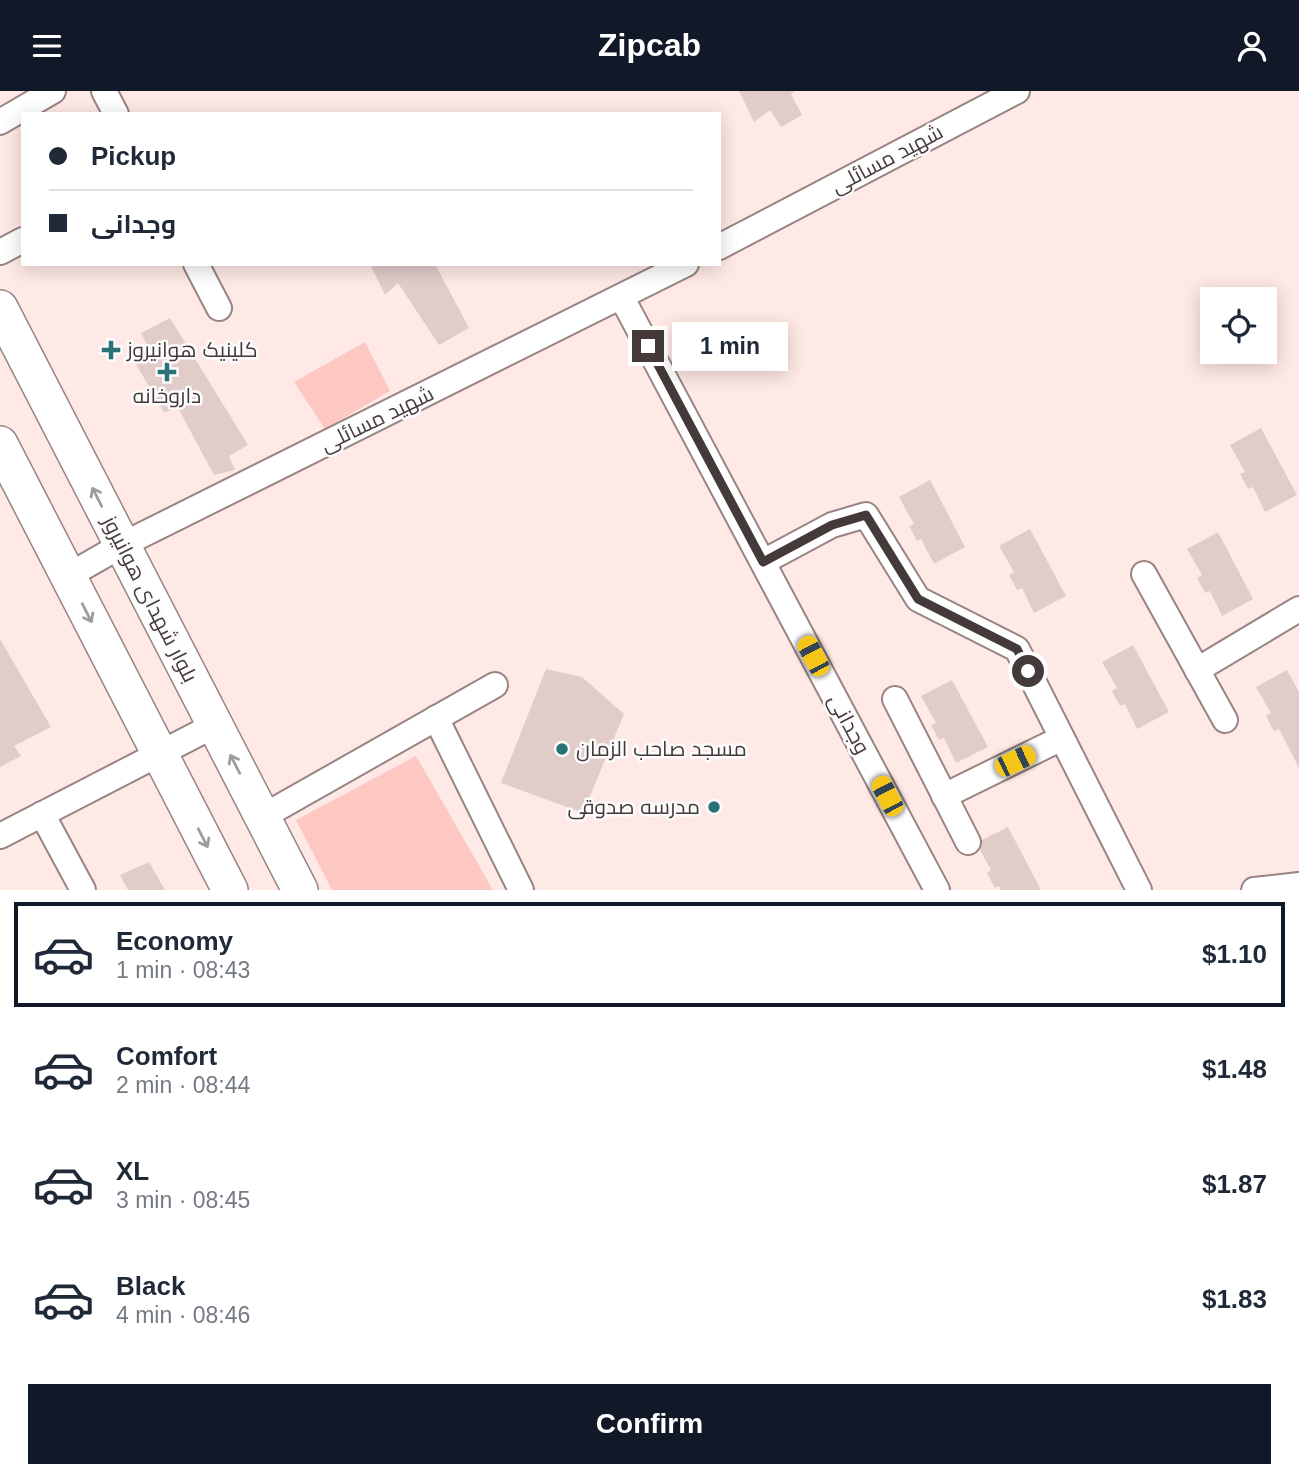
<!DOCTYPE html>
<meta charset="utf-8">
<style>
body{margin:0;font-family:Helvetica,Cairo,sans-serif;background:#f2f2f3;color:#1f2937;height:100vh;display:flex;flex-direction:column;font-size:26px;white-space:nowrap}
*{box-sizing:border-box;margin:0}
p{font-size:23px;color:#747a83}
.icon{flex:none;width:38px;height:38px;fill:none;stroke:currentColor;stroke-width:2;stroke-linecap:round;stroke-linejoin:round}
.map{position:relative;height:799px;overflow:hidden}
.details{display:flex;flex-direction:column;background:#fff;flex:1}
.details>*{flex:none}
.guide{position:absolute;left:21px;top:21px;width:700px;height:154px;border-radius:0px;box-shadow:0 4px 18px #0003;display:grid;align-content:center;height:154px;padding:0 28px;background:#fff}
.controls{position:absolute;left:1200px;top:196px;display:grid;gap:14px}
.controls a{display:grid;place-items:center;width:77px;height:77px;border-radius:0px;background:#fff;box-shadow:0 4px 18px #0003;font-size:35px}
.end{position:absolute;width:32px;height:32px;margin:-16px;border:9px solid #433a39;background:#fff;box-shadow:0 0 0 4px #fff}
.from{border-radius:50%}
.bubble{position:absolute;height:49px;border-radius:0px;background:#fff;box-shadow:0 4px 18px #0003;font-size:23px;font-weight:700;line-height:49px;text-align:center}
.car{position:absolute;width:21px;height:42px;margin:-21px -10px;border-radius:9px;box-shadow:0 0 5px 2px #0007;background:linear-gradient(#f5c518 24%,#345 0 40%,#f5c518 0 76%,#345 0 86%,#f5c518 0)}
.guide b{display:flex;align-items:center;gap:24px;height:66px;font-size:26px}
.guide b+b{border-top:2px solid #e0e1e3}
.guide i{width:18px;height:18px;background:#1f2937}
ul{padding:12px 0 0;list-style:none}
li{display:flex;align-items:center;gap:21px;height:105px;margin:0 14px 10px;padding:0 14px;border:4px solid transparent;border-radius:0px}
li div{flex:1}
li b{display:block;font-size:26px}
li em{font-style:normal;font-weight:700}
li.active{border-color:#111827}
li>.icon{width:63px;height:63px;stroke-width:1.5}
.action{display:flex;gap:14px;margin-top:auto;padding:14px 28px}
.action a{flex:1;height:80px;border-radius:0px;background:#111827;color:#fff;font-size:28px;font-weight:700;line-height:80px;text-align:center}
header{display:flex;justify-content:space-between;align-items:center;height:91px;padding:0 28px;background:#111827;color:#fff;font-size:32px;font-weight:700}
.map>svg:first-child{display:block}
</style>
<header><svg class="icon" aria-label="menu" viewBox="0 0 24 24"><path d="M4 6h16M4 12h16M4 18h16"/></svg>Zipcab<svg class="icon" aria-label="person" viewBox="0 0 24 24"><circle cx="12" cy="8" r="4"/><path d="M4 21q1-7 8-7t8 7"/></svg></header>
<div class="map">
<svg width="1299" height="799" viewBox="0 0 1299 799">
<rect width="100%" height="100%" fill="#ffe9e6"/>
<g fill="#fdc8c2">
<polygon points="365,251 390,300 325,338 294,291"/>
<polygon points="416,665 493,799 332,799 296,729"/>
</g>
<g fill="#e2ccca">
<polygon points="739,0 795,0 791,3 802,24 781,36 770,19 754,31"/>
<polygon points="370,173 435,173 469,237 439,254 398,192 385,204"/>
<polygon points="170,227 248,354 229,365 235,379 214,384 178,317 164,321 134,270 148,256 141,242"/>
<polygon points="1261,337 1297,404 1265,421 1253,396 1248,398 1240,383 1245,381 1230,354"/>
<polygon points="930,389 965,456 934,473 921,448 917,450 909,435 914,433 899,406"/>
<polygon points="1030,438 1066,505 1034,522 1022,497 1017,499 1009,484 1014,481 999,455"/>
<polygon points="1218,441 1253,508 1222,525 1210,500 1205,502 1197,487 1202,484 1187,458"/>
<polygon points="0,548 51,636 14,655 21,665 0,676"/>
<polygon points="1133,554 1169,621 1137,638 1125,613 1120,615 1112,600 1117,597 1102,571"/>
<polygon points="546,578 582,586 624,623 583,722 501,692"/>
<polygon points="1287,579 1299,601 1299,677 1279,638 1274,640 1266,625 1271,622 1256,596"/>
<polygon points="952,589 988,656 956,672 944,647 939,649 931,634 936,632 921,605"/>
<polygon points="1008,736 1041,799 1001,799 999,795 995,797 987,782 991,779 980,759 982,749"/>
<polygon points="149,771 165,799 128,799 120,784"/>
</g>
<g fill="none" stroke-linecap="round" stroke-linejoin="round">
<defs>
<g id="street">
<polyline points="104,0 116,23"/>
<polyline points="0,31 53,0"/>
<polyline points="719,156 1017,0"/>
<polyline points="0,161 23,149"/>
<polyline points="196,173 219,217"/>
<polyline points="622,207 937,799"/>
<polyline points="763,471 832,434 866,424 918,508 1017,558 1139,799"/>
<polyline points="1144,483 1225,629"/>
<polyline points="68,485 122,454 686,173"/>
<polyline points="1197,579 1299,518"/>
<polyline points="895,608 968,751"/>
<polyline points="436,627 521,799"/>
<polyline points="944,705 1062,647"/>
<polyline points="42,723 83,799"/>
<polyline points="262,726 495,594"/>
<polyline points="0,745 215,634"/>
<polyline points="1254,799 1299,794"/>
</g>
<g id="secondary">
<polyline points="0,217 300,799"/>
<polyline points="0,353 230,799"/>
</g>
</defs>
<use href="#street" stroke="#988482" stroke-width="28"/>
<use href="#secondary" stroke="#988482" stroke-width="38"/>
<use href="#street" stroke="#fff" stroke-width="24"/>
<use href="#secondary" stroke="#fff" stroke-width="35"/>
</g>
<defs><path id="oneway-shaft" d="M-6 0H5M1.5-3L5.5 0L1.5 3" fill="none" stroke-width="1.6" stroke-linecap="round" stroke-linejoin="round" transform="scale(1.75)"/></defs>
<g stroke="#a19c9c">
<use href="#oneway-shaft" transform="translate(97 406) rotate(-117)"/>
<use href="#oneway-shaft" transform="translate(87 522) rotate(63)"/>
<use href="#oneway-shaft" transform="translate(235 673) rotate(-117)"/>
<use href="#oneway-shaft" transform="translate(203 747) rotate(63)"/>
</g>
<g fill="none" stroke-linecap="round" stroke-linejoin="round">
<polyline stroke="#433a39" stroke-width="9" points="648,255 763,471 832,434 866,424 918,508 1017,558 1028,580"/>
</g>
<g fill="#287377" stroke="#fcfcfc" stroke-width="2.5">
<path d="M107.5 248.5h7v7h7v7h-7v7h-7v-7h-7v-7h7z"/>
<path d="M163.5 270.5h7v7h7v7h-7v7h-7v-7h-7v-7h7z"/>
<circle cx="562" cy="658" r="7"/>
<circle cx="714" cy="716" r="7"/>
</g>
<g text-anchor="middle" stroke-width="5" stroke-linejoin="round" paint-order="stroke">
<g font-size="21" fill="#433a39" stroke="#fcfcfc">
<text transform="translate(887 68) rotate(-28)" y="7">شهید مسائلی</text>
<text transform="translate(377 328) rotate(-26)" y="7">شهید مسائلی</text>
<text transform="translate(150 508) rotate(63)" y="7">بلوار شهدای هوانیروز</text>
<text transform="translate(849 633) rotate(62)" y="7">وجدانی</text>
</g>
<g font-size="21" fill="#433a39" stroke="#fcfcfc" text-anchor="start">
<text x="127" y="266">کلینیک هوانیروز</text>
<text x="167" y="312" text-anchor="middle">داروخانه</text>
<text x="576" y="665">مسجد صاحب الزمان</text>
<text x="700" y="723" text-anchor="end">مدرسه صدوقی</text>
</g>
</g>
</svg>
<div class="controls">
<a><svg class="icon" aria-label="locate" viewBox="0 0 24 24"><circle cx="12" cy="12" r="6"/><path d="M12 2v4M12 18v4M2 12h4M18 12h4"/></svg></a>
</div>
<i class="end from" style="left:1028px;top:580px"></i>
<i class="end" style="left:648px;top:255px"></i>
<div class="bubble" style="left:672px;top:231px;width:116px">1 min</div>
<i class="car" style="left:813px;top:565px;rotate:332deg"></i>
<i class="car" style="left:1015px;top:670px;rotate:64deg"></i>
<i class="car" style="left:887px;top:705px;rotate:332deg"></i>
<div class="guide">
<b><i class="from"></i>Pickup</b>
<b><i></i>وجدانی</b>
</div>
</div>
<section class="details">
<ul>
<li class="active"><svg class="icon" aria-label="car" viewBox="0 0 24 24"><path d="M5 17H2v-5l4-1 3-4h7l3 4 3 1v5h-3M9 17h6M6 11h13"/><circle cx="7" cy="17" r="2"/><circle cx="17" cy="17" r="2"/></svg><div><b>Economy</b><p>1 min · 08:43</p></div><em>$1.10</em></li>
<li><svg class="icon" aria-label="car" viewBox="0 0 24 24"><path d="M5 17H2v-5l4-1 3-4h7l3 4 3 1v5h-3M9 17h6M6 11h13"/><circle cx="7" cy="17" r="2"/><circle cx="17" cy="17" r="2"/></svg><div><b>Comfort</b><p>2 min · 08:44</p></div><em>$1.48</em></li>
<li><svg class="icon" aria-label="car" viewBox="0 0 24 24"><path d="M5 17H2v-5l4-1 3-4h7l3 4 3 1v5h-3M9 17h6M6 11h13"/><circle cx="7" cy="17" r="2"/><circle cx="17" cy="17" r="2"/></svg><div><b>XL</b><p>3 min · 08:45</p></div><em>$1.87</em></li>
<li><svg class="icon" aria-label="car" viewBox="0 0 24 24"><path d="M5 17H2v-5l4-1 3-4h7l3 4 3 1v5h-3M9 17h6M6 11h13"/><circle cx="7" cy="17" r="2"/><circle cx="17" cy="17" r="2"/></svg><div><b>Black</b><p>4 min · 08:46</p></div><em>$1.83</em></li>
</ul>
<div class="action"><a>Confirm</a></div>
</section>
